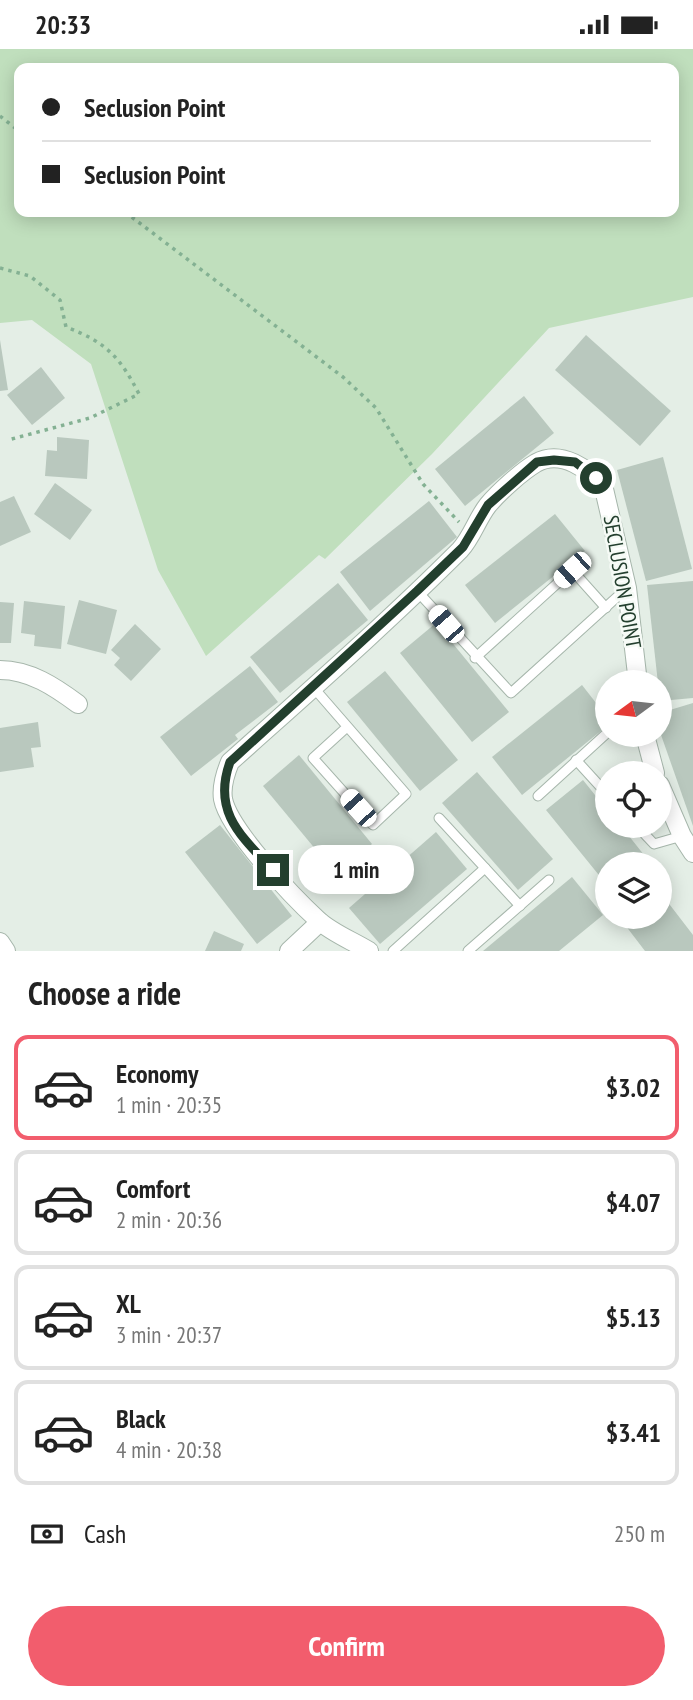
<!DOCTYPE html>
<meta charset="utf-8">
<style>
body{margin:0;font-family:"PT Sans Narrow",sans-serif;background:#f2f2f2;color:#222;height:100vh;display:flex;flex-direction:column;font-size:26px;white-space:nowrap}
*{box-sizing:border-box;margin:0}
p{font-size:23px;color:#767676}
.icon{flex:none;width:38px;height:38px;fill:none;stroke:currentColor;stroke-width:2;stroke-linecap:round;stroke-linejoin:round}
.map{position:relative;height:902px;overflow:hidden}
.sheet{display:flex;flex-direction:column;background:#fff;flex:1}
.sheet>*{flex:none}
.top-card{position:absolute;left:14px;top:14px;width:665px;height:154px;border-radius:14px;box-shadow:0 4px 18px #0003;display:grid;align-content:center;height:154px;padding:0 28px;background:#fff}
.needle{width:46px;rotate:255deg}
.tools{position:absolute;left:595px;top:621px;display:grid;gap:14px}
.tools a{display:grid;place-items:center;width:77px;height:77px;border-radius:50%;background:#fff;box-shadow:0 4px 18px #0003;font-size:35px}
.end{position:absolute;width:32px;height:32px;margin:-16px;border:9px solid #233f2e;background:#fff;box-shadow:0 0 0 4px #fff}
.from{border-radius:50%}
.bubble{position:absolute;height:49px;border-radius:24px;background:#fff;box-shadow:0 4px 18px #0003;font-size:23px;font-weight:700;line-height:49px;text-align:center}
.car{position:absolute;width:21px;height:42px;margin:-21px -10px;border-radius:9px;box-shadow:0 0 5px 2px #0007;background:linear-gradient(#fff 24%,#345 0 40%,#fff 0 76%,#345 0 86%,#fff 0)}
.top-card b{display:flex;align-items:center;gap:24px;height:66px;font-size:26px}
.top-card b+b{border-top:2px solid #e0e0e0}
.top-card i{width:18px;height:18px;background:#222}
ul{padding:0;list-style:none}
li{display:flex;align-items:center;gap:21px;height:105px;margin:0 14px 10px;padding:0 14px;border:4px solid #e0e0e0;border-radius:14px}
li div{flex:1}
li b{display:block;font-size:26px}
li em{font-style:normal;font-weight:700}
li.on{border-color:#f25d6d}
li>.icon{width:63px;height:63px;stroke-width:1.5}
h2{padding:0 28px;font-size:32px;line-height:84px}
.pay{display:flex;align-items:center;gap:18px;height:77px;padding:0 28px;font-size:26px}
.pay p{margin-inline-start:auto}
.cta{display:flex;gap:14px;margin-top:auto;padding:14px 28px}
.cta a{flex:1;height:80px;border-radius:42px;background:#f25d6d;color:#fff;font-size:28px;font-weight:700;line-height:80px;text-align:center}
.status{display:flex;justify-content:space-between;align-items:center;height:49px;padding:0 35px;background:#fff;direction:ltr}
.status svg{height:19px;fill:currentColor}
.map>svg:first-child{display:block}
</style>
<div class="status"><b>20:33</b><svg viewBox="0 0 49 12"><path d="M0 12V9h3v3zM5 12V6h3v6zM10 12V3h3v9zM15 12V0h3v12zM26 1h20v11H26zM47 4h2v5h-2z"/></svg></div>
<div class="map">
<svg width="693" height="902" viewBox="0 0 693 902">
<rect width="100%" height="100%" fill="#e4eee6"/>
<path fill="#c0dfbd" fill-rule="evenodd" d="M 0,0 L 693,0 L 693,248 L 549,279 L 432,405 L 325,510 L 319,506 L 206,607 L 158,521 L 91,315 L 32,271 L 0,274 ZM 674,19 L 674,163 L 19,163 L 19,19 Z"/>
<g fill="#b9c8be">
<polygon points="586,286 671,362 640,397 555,321"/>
<polygon points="0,291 8,341 0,342"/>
<polygon points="41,318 65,349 32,376 7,346"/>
<polygon points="524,347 554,384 465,457 435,420"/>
<polygon points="57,388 89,391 87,430 45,427 47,401 57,402"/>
<polygon points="663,408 692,520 646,532 617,421"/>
<polygon points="55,434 92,461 70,491 34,465"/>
<polygon points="14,447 31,483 0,497 0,453"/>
<polygon points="429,452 457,488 370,562 340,523"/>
<polygon points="555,465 585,502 495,574 465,536"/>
<polygon points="693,532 693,649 660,652 647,536"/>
<polygon points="338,534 368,571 280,644 250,608"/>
<polygon points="79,551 117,561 106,605 67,595"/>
<polygon points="24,552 65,557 61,600 34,597 35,586 21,584"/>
<polygon points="0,553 14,554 11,594 0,594"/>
<polygon points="436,574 509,663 472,693 400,604"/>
<polygon points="135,575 161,600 131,632 114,616 120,609 111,601"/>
<polygon points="250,617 278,653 235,686 238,690 191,727 160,688"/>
<polygon points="385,622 458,711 420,742 347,653"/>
<polygon points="582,636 607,668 607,677 522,746 492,708"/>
<polygon points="693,654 693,777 660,683 660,664"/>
<polygon points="38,673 41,698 31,699 34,718 0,723 0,679"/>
<polygon points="299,706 372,795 336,825 263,737"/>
<polygon points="477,723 553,810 518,841 442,754"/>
<polygon points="583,731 607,761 607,777 621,777 652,816 607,816 607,836 546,761"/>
<polygon points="220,776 292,867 257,895 185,803"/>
<polygon points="436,783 467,820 380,895 349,859"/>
<polygon points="572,828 603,866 559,902 483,902"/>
<polygon points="660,843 693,886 693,902 645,902 619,868 660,868"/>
<polygon points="214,882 244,895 241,902 205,902"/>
</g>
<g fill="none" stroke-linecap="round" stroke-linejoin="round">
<defs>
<g id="lane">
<polyline points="417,542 511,644 627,539"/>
<polyline points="475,609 572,521 606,559"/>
<polyline points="313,638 406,745 373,776 313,709 347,678"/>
<polyline points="576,711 607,745"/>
<polyline points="538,747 607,684"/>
<polyline points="439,769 520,857"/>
<polyline points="637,777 654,795 682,787"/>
<polyline points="393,902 485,819"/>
<polyline points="468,902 549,831"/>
</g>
<g id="street">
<path d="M 0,621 C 30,621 55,638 78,655"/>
<polyline points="645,686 655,724"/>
<polyline points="660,736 682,787 693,804"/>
<polyline points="0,893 6,902"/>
<polyline points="289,902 320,873"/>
<path d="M 369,902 C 353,892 332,884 318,871 C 294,849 229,781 223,750 C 221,737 225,725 230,713 C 307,644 386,575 460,501 C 472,488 477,470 488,456 C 499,443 521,423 536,414 C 561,400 590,420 604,440 L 627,539 L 638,634"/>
</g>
</defs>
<use href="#lane" stroke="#a6b6ab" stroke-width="11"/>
<use href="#street" stroke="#a6b6ab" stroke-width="20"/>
<g stroke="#84b193" stroke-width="3.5" stroke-dasharray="3.5 5" stroke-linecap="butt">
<polyline points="0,67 19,82"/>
<polyline points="125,163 343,328 376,359 423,435 459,473"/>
<path d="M 0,219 L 30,227 L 60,251 L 66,278 C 106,293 120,308 139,345 L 90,369 L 8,391"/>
</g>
<use href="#lane" stroke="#fff" stroke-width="9"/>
<use href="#street" stroke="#fff" stroke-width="18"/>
</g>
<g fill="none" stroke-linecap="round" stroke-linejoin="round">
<path stroke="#233f2e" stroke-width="9" d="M 273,821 C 241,787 212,763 230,713 L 417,542 L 463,498 L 488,456 L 537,413 L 554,411 L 575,413 L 596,429"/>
</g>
<g text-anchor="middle" stroke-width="5" stroke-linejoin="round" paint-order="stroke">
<g font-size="21" fill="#233f2e" stroke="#f5faf5">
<text transform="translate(622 533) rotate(80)" y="7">SECLUSION POINT</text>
</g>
</g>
</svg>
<div class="tools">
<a><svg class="needle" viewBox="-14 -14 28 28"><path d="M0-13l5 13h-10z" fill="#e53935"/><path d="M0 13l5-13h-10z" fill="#767676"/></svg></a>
<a><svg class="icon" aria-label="locate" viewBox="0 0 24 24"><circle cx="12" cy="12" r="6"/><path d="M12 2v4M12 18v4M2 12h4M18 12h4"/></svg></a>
<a><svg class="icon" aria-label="layers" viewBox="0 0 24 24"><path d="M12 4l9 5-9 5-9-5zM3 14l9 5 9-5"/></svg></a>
</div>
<i class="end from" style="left:596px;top:429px"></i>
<i class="end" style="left:273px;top:821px"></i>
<div class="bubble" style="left:298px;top:796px;width:116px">1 min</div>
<i class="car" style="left:572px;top:521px;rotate:228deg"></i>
<i class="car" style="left:446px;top:575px;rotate:319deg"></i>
<i class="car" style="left:358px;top:759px;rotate:318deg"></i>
<div class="top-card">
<b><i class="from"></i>Seclusion Point</b>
<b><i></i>Seclusion Point</b>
</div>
</div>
<section class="sheet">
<h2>Choose a ride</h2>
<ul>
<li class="on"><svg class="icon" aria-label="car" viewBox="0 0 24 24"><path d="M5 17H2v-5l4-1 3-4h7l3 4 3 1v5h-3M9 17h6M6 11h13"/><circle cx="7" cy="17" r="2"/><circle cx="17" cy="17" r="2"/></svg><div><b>Economy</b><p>1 min · 20:35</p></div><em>$3.02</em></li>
<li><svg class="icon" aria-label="car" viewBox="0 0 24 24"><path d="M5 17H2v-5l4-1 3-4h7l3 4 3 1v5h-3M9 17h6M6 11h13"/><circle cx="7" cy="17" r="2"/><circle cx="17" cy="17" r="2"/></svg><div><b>Comfort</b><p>2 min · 20:36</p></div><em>$4.07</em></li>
<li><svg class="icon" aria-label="car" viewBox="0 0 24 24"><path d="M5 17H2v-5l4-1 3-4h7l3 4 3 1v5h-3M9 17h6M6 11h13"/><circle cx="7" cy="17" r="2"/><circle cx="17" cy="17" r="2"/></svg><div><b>XL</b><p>3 min · 20:37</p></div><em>$5.13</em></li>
<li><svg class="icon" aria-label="car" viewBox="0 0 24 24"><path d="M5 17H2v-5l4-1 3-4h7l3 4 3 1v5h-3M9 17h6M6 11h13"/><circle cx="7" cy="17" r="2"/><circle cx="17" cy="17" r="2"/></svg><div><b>Black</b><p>4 min · 20:38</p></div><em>$3.41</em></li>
</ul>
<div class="pay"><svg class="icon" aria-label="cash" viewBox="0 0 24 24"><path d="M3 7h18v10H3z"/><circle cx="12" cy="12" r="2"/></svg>Cash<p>250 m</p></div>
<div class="cta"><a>Confirm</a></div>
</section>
